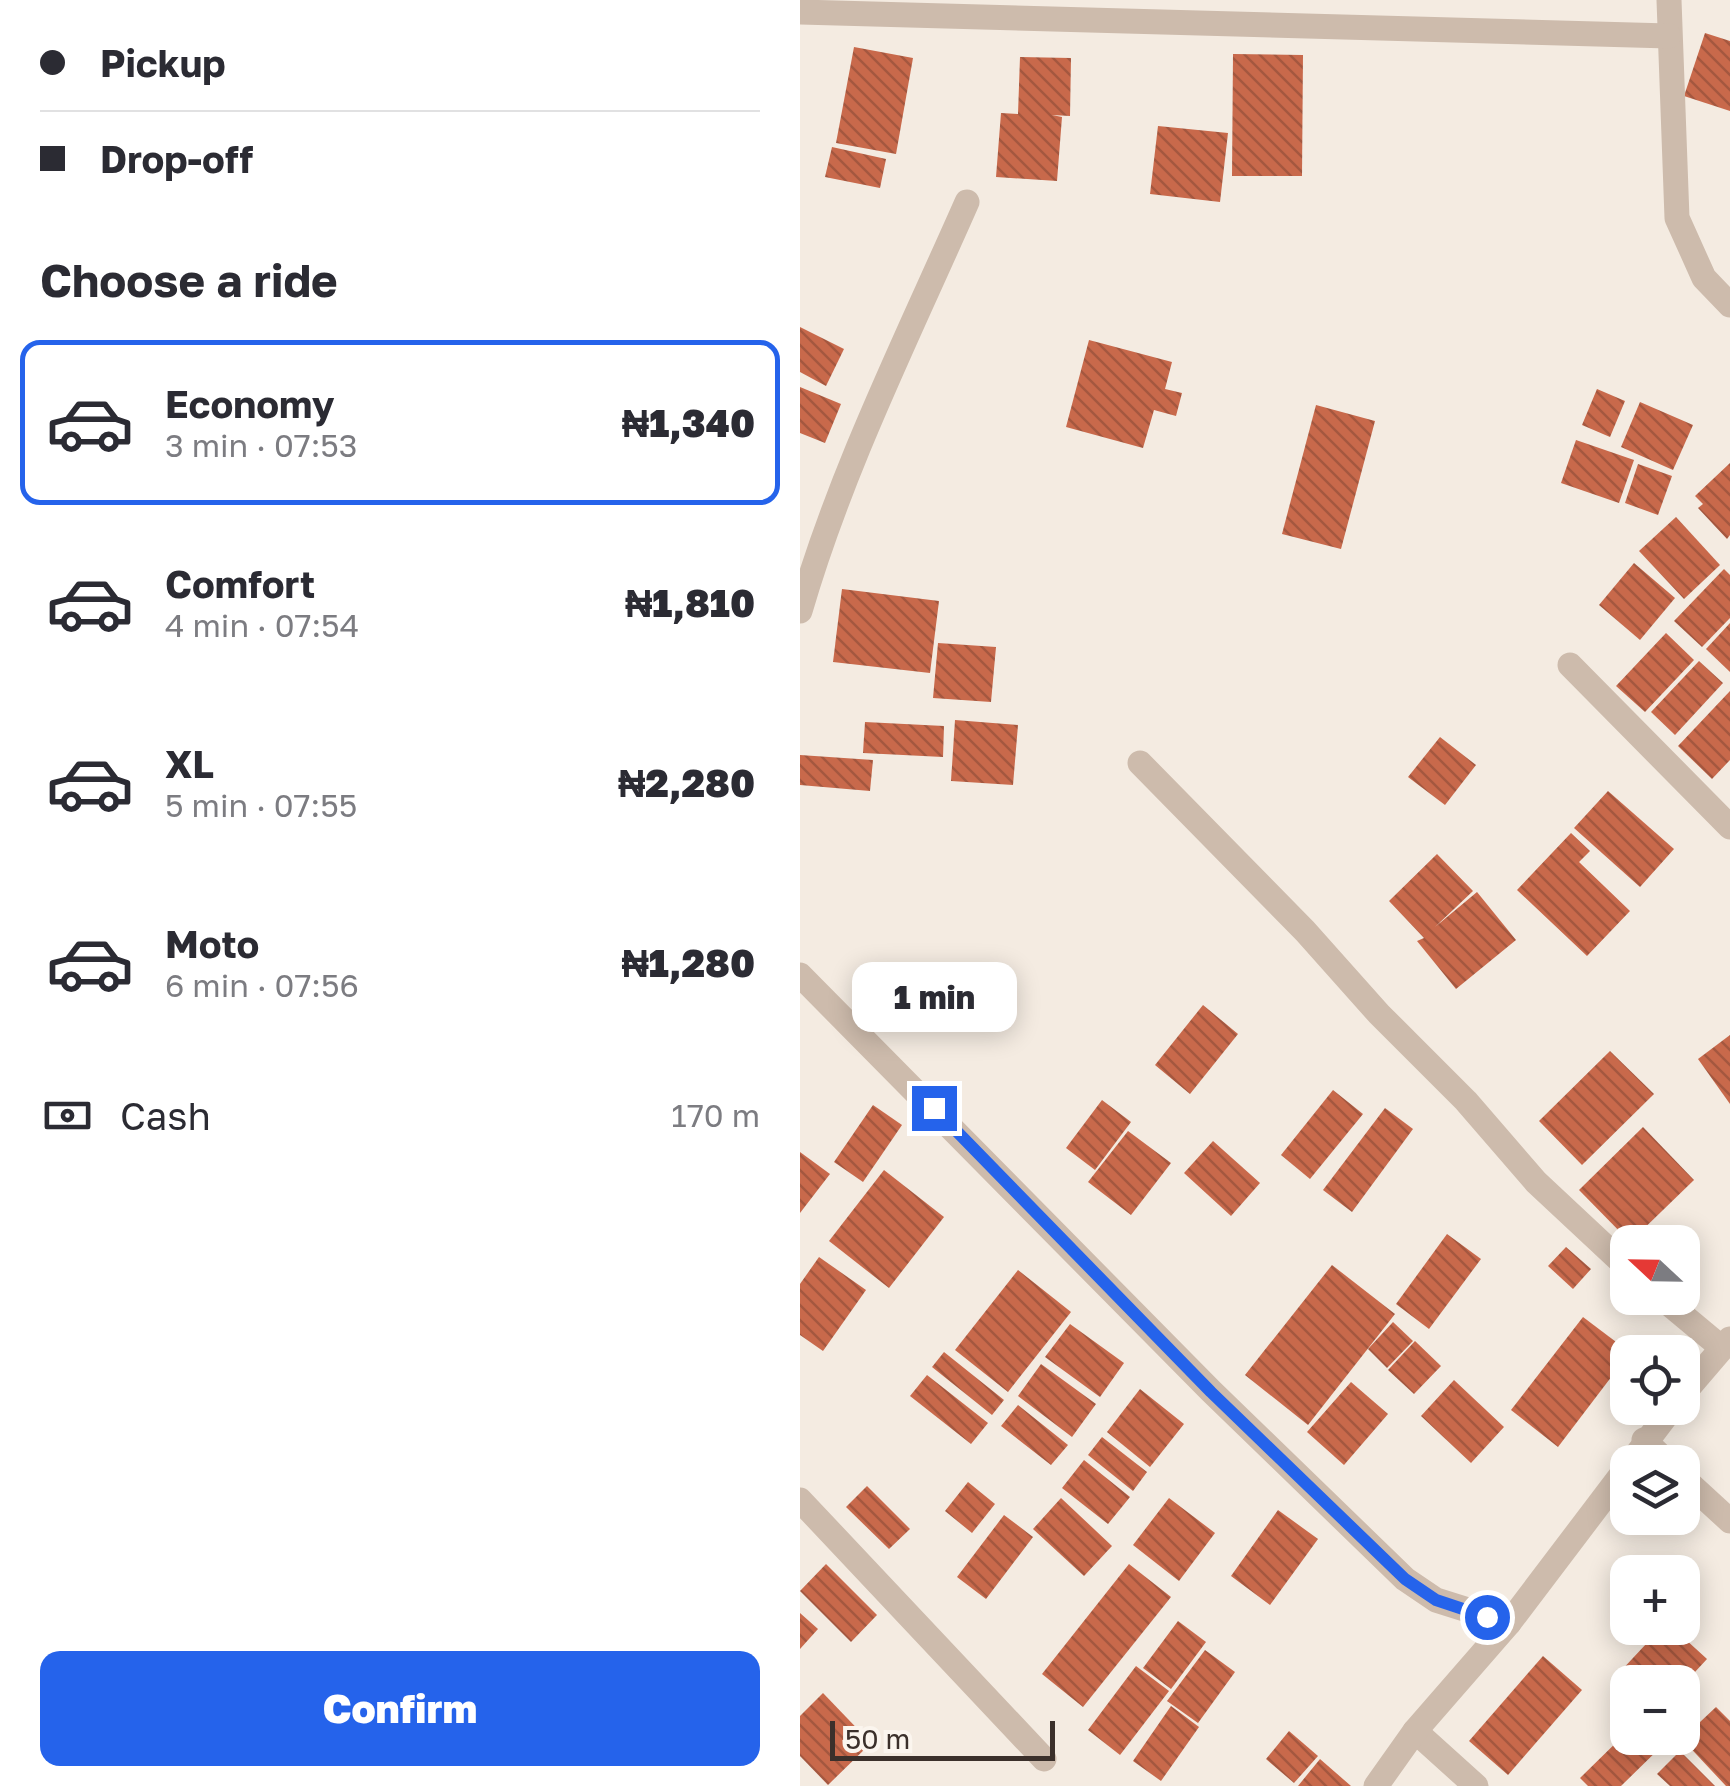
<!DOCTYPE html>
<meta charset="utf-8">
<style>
body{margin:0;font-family:"Golos Text",sans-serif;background:#f2f2f3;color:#2b2b33;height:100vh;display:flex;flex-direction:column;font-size:38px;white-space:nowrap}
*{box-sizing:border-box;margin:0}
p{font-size:32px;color:#7c7c81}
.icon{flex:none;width:55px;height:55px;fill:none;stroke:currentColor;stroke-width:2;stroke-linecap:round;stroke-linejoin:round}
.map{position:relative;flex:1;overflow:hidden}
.drawer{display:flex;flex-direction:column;background:#fff;width:800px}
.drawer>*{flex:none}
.top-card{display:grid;align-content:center;height:220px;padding:0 40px;background:#fff}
.needle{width:65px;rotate:292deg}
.controls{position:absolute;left:810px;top:1225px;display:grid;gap:20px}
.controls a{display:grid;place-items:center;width:90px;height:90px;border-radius:20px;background:#fff;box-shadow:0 5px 25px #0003;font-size:50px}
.scale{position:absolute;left:30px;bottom:25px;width:225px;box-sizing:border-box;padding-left:10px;border:5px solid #3b302b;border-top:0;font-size:28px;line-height:35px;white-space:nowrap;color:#3b302b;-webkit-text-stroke:8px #fbf5ee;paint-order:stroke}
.end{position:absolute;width:45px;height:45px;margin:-22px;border:12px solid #2563eb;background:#fff;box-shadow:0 0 0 5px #fff}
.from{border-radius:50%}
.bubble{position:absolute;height:70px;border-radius:20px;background:#fff;box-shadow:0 5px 25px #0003;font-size:32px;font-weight:800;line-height:70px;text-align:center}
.top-card b{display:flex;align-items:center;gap:35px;height:95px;font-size:38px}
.top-card b+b{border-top:2px solid #e1e1e2}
.top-card i{width:25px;height:25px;background:#2b2b33}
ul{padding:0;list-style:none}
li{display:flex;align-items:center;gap:30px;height:165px;margin:0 20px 15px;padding:0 20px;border:5px solid transparent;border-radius:20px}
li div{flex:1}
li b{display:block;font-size:38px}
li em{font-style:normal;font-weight:800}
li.active{border-color:#2563eb}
li>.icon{width:90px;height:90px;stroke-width:1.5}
h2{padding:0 40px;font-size:45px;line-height:120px}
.pay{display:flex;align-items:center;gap:25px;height:110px;padding:0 40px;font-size:38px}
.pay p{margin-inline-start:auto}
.primary-button{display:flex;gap:20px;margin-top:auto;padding:20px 40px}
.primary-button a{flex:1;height:115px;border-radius:20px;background:#2563eb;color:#fff;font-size:40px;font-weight:800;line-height:115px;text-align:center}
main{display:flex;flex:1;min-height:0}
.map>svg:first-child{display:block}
</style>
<main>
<section class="drawer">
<div class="top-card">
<b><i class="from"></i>Pickup</b>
<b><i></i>Drop-off</b>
</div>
<h2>Choose a ride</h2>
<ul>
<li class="active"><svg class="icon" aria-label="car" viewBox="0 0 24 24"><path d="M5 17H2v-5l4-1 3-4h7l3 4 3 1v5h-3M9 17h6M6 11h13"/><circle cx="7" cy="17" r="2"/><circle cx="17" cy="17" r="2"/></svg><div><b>Economy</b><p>3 min · 07:53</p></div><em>₦1,340</em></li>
<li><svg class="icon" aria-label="car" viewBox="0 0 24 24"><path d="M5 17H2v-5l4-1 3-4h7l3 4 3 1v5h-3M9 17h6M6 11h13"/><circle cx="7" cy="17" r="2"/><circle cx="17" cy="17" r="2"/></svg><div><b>Comfort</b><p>4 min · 07:54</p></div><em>₦1,810</em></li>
<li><svg class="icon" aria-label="car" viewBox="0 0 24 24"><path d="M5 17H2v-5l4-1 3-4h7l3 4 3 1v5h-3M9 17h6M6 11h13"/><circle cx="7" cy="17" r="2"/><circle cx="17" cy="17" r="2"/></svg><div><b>XL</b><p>5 min · 07:55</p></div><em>₦2,280</em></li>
<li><svg class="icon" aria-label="car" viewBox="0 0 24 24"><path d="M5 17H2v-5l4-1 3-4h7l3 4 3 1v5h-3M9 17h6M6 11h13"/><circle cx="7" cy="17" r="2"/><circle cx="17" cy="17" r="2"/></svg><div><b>Moto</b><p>6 min · 07:56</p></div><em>₦1,280</em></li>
</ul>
<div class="pay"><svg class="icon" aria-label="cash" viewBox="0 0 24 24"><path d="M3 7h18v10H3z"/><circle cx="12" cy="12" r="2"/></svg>Cash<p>170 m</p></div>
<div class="primary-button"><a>Confirm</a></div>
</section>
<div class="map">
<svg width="930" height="1786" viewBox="0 0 930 1786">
<defs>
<pattern id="building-back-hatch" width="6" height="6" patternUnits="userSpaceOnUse" patternTransform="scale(2.5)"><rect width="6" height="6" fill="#c8694b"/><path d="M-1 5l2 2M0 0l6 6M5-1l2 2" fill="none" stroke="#a4573f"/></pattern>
</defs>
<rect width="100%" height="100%" fill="#f4ebe1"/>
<g fill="url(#building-back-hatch)">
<polygon points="905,33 930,41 930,111 884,96"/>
<polygon points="54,47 113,58 96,154 36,143"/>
<polygon points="433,54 503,55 502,176 432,176"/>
<polygon points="220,57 271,58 270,116 252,115 262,117 257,181 196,177 201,113 218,114"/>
<polygon points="358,126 428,133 420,202 350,194"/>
<polygon points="32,147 86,159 80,188 25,177"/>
<polygon points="0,327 44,349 26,386 0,372"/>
<polygon points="289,340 372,362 365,389 382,393 376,416 354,410 343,448 266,427"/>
<polygon points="0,387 41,404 25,443 0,433"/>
<polygon points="797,389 825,401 810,437 782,425"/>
<polygon points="840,402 893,425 873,470 821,447"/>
<polygon points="516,405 575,421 541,549 482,534"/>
<polygon points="776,440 834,460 819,503 761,483"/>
<polygon points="930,463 930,535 927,539 898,508 903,504 895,496"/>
<polygon points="838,464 872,476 858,515 825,503"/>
<polygon points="876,517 920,565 884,599 839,551"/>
<polygon points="834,563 875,598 840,640 799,605"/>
<polygon points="924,569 930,575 930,618 902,647 874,621"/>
<polygon points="42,589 139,601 130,673 33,662"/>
<polygon points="930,623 930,672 906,649"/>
<polygon points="866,633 894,660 845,712 816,686"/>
<polygon points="138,643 196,647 191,702 133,698"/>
<polygon points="899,661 923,683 875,735 851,712"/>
<polygon points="930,691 930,760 912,779 878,746"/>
<polygon points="155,720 218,725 213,785 151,781"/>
<polygon points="65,722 144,726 143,757 63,753"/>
<polygon points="640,737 676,765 645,805 608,777"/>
<polygon points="0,755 73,760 70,791 0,785"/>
<polygon points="808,791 874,849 840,887 774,828"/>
<polygon points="771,833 790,851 779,862 830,911 787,956 717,890"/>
<polygon points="637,854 673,891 635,927 677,892 716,940 656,989 617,941 624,938 589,901"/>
<polygon points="403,1005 438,1034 390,1094 355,1065"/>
<polygon points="930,1035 930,1104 898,1059"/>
<polygon points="810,1051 854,1094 782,1165 739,1121"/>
<polygon points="533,1090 563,1114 510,1179 481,1155"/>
<polygon points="302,1100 331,1122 295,1170 266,1148"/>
<polygon points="73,1105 102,1125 63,1182 34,1162"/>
<polygon points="585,1108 613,1129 552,1212 523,1190"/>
<polygon points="843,1127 894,1180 830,1242 779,1190"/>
<polygon points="328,1131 371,1163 331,1215 288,1182"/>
<polygon points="413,1141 460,1183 431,1216 384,1173"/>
<polygon points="0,1152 30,1174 0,1213"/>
<polygon points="84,1170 144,1217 89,1288 29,1241"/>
<polygon points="647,1234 681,1259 629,1329 596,1304"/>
<polygon points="766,1247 791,1269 773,1289 748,1266"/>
<polygon points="19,1257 66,1290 23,1351 0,1335 0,1284"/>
<polygon points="532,1265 595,1314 508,1425 445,1375"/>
<polygon points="218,1270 271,1312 208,1392 155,1350"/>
<polygon points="783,1317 828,1351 828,1355 758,1447 711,1410"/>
<polygon points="593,1322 613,1341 587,1368 568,1349"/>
<polygon points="270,1324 324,1363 300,1397 245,1357"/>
<polygon points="615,1341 641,1366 614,1394 588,1370"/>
<polygon points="144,1352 204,1400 192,1415 132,1367"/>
<polygon points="241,1364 296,1404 272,1437 218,1396"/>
<polygon points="127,1375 188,1423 171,1444 110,1396"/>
<polygon points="654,1380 704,1427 671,1463 621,1416"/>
<polygon points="551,1382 588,1414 544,1465 507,1432"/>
<polygon points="340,1389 384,1424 350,1467 307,1432"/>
<polygon points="218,1405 268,1445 251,1465 201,1426"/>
<polygon points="302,1437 347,1472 333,1491 288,1455"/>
<polygon points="284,1460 330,1497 308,1524 262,1488"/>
<polygon points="168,1482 195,1504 172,1533 145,1511"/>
<polygon points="67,1486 110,1529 89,1549 46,1507"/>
<polygon points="261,1498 312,1546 284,1576 233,1529"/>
<polygon points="369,1498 415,1533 379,1581 333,1545"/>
<polygon points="478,1510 518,1539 470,1605 431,1576"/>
<polygon points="204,1515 233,1537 186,1599 157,1577"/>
<polygon points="26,1564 77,1615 51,1642 0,1591"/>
<polygon points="329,1564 371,1597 283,1707 242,1674"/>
<polygon points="0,1613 18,1629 0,1649"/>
<polygon points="378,1621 406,1642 371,1689 343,1668"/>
<polygon points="861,1628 873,1628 907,1659 882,1686 882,1682 826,1682 818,1674"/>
<polygon points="405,1650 435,1672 398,1723 367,1701"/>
<polygon points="743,1656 782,1690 708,1775 669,1741"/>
<polygon points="336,1666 369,1691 320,1755 288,1730"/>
<polygon points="23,1693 71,1743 28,1785 0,1756 0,1716"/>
<polygon points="371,1706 399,1727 361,1781 333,1761"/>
<polygon points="916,1707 930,1721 930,1786 926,1786 882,1739"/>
<polygon points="489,1731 518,1756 494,1783 466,1759"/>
<polygon points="828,1731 828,1738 862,1738 866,1742 821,1786 788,1786 780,1778"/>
<polygon points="880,1751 915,1786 870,1786 857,1774"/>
<polygon points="520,1759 551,1786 498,1786"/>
</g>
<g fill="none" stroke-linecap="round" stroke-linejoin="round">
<g stroke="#cdbbac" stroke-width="25">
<polyline points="869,0 877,218 904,278 930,305"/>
<polyline points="0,12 869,36"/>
<path d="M 0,611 C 41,470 108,336 167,202"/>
<polyline points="770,665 930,827"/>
<polyline points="340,763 505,931 579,1014 666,1101 736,1182 828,1268"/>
<polyline points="0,975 411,1391 605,1579 636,1600 709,1623"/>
<polyline points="862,1298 922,1348"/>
<polyline points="882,1395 930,1339"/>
<polyline points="844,1440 867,1462"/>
<polyline points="882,1477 930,1521"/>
<polyline points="0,1500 244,1759"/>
<polyline points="615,1731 676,1786"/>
<polyline points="576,1786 615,1731 709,1623 872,1408"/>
</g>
</g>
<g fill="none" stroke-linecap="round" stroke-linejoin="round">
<polyline stroke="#2563eb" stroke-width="12" points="134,1108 411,1392 605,1579 636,1600 687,1617"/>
</g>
</svg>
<div class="controls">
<a><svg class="needle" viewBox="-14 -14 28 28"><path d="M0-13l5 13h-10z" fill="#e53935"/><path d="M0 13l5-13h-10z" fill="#7c7c81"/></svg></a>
<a><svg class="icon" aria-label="locate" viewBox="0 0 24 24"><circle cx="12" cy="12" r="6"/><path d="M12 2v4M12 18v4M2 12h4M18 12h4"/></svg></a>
<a><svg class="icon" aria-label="layers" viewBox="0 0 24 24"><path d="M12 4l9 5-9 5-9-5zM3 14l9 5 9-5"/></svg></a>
<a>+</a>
<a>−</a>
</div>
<div class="scale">50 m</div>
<i class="end from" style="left:687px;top:1617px"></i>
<i class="end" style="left:134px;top:1108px"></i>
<div class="bubble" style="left:52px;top:962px;width:165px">1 min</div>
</div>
</main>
